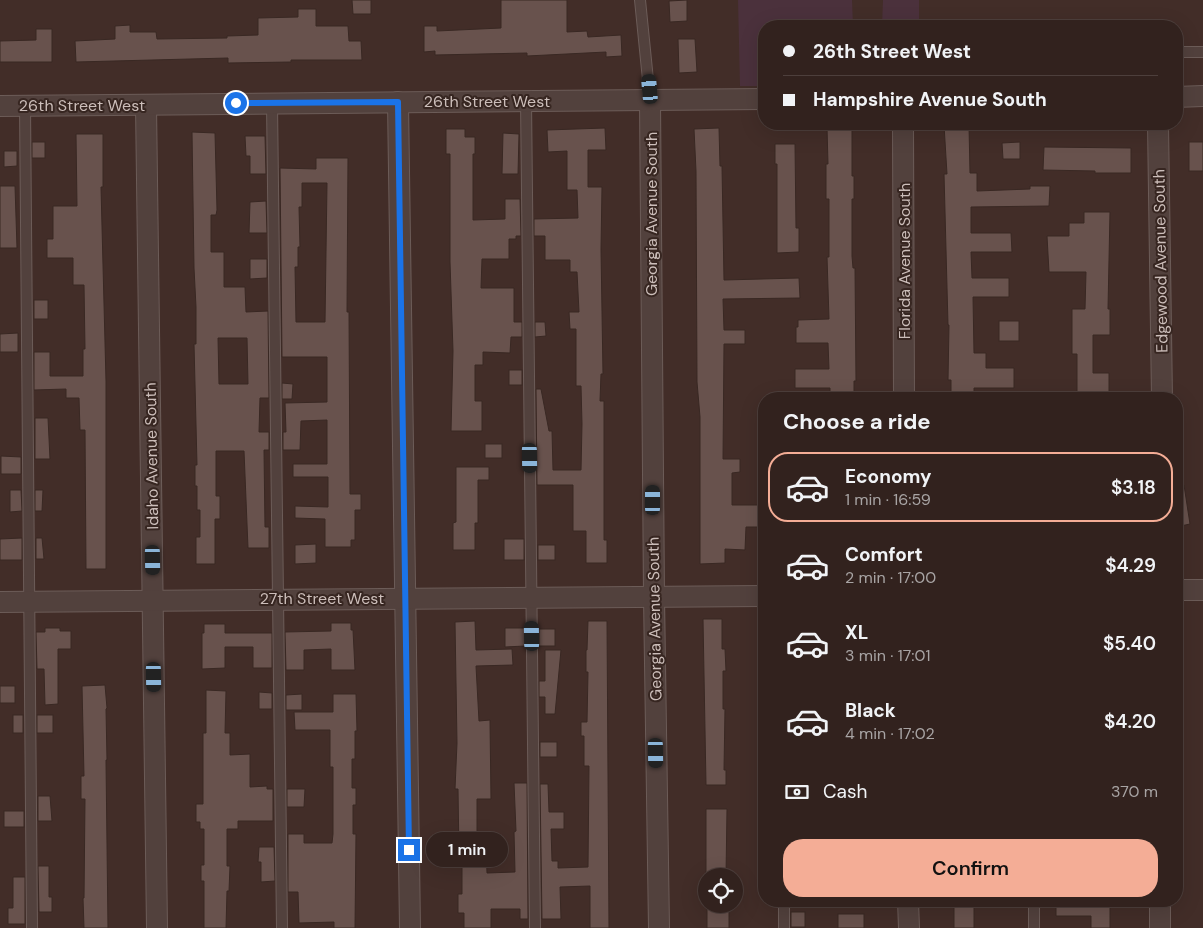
<!DOCTYPE html>
<meta charset="utf-8">
<style>
body{margin:0;font-family:"DM Sans",sans-serif;background:#3d2f2b;color:#f1f3f6;height:100vh;display:flex;flex-direction:column;font-size:19px;white-space:nowrap}
*{box-sizing:border-box;margin:0}
p{font-size:16px;color:#a8a4a4}
.icon{flex:none;width:28px;height:28px;fill:none;stroke:currentColor;stroke-width:2;stroke-linecap:round;stroke-linejoin:round}
.map{position:relative;flex:1;overflow:hidden}
.drawer{position:absolute;left:758px;top:392px;width:425px;height:515px;display:flex;flex-direction:column;background:#32221e;border-radius:20px;box-shadow:0 5px 20px #0002,0 0 0 1px #4d3f3c}
.drawer>*{flex:none}
.hud{position:absolute;left:758px;top:20px;width:425px;height:110px;border-radius:20px;box-shadow:0 5px 20px #0002,0 0 0 1px #4d3f3c;display:grid;align-content:center;height:110px;padding:0 25px;background:#32221e}
.controls{position:absolute;left:698px;top:868px;display:grid;gap:10px}
.controls a{display:grid;place-items:center;width:45px;height:45px;border-radius:50%;background:#32221e;box-shadow:0 5px 20px #0002,0 0 0 1px #4d3f3c;font-size:25px}
.end{position:absolute;width:22px;height:22px;margin:-11px;border:6px solid #1a73e8;background:#fff;box-shadow:0 0 0 2px #fff}
.from{border-radius:50%}
.bubble{position:absolute;height:35px;border-radius:18px;background:#32221e;box-shadow:0 5px 20px #0002,0 0 0 1px #4d3f3c;font-size:16px;font-weight:600;line-height:35px;text-align:center}
.car{position:absolute;width:15px;height:30px;margin:-15px -8px;border-radius:6px;box-shadow:0 0 4px 1px #0007;background:linear-gradient(#222 24%,#8ab4d8 0 40%,#222 0 76%,#8ab4d8 0 86%,#222 0)}
.hud b{display:flex;align-items:center;gap:18px;height:48px;font-size:19px}
.hud b+b{border-top:1px solid #4d3f3c}
.hud i{width:12px;height:12px;background:#f1f3f6}
ul{padding:0;list-style:none}
li{display:flex;align-items:center;gap:15px;height:70px;margin:0 10px 8px;padding:0 15px;border:2px solid transparent;border-radius:20px}
li div{flex:1}
li b{display:block;font-size:19px}
li em{font-style:normal;font-weight:600}
li.selected{border-color:#f4ad96}
li>.icon{width:45px;height:45px;stroke-width:1.5}
h2{padding:0 25px;font-size:22px;line-height:60px}
.pay{display:flex;align-items:center;gap:12px;height:55px;padding:0 25px;font-size:19px}
.pay p{margin-inline-start:auto}
.primary-button{display:flex;gap:10px;margin-top:auto;padding:10px 25px}
.primary-button a{flex:1;height:58px;border-radius:20px;background:#f4ad96;color:#111;font-size:20px;font-weight:600;line-height:58px;text-align:center}
.map>svg:first-child{display:block}
</style>
<div class="map">
<svg width="1203" height="928" viewBox="0 0 1203 928">
<rect width="100%" height="100%" fill="#422d28"/>
<g fill="#4b313c">
<polygon points="738,0 852,0 853,26 764,26 764,86 740,86"/>
<polygon points="883,0 919,0 919,26 882,26"/>
</g>
<g fill="#68524d" stroke="#392823" fill-rule="evenodd">
<polygon points="352,0 371,0 371,14 353,14"/>
<polygon points="501,0 567,0 567,32 587,31 588,37 621,35 622,56 606,57 606,52 527,56 527,53 435,55 435,51 424,52 424,26 437,26 437,31 501,28"/>
<polygon points="687,0 687,21 670,22 669,1"/>
<polygon points="298,9 316,9 316,26 348,26 349,41 361,41 362,60 291,60 291,62 228,63 228,58 76,62 75,41 115,39 115,26 130,25 130,32 156,32 157,39 227,38 227,36 258,35 258,18 298,17"/>
<polygon points="36,29 52,29 52,62 0,62 0,41 36,40"/>
<polygon points="678,39 695,39 697,72 679,73"/>
<polygon points="944,125 969,125 970,173 977,173 977,191 1030,189 1030,186 1050,186 1049,206 971,207 971,233 1011,233 1012,252 971,252 972,278 1009,278 1009,297 973,297 974,353 986,353 986,368 1014,368 1014,388 974,388 974,399 951,399 951,380 948,380 949,325 948,325 944,174 947,174"/>
<polygon points="605,128 606,150 588,150 588,187 602,187 601,249 603,374 601,374 600,401 604,401 604,540 607,540 607,563 586,563 586,531 573,531 573,485 537,485 536,389 541,389 549,431 552,431 553,470 581,470 582,424 581,386 576,386 576,329 570,329 569,312 579,312 577,272 570,272 570,260 545,260 545,236 534,236 534,219 578,218 577,190 567,190 567,151 548,152 547,130"/>
<polygon points="719,128 720,166 722,166 724,280 799,278 800,298 723,299 724,330 745,330 745,344 724,344 723,459 740,459 740,472 732,473 732,505 764,505 764,527 746,527 745,550 725,549 725,563 700,564 700,417 697,382 696,171 694,129"/>
<polygon points="827,128 852,128 852,176 854,176 854,199 852,199 852,256 853,268 855,268 856,381 854,381 854,399 830,399 830,388 795,388 795,369 829,369 828,343 796,343 796,327 798,327 798,320 829,319 827,257 829,257 829,199 826,199 826,164 828,164"/>
<polygon points="446,129 465,129 465,137 475,137 475,154 473,154 473,220 505,219 505,199 520,199 521,236 516,236 516,239 509,239 509,259 482,259 481,288 514,288 514,322 522,322 522,337 511,337 510,353 483,352 483,365 475,365 475,401 482,401 482,431 451,431 453,351 450,262 450,154 446,154"/>
<path d="M 192,132 L 215,133 L 217,210 L 216,215 L 211,215 L 211,252 L 224,252 L 224,287 L 245,287 L 246,312 L 268,311 L 269,398 L 260,398 L 259,432 L 269,432 L 269,450 L 264,450 L 265,527 L 269,527 L 269,548 L 248,548 L 244,451 L 216,451 L 216,496 L 220,496 L 220,519 L 215,519 L 215,564 L 196,564 L 196,537 L 200,537 L 200,510 L 197,510 L 197,486 L 195,486 L 195,465 L 197,465 L 194,344 L 196,344 L 196,307 L 194,268 ZM 218,338 L 247,338 L 248,384 L 219,384 Z"/>
<polygon points="503,133 519,134 518,174 502,174"/>
<polygon points="76,134 103,134 103,187 101,187 106,381 106,569 86,569 85,430 80,430 79,398 66,398 66,389 34,390 34,352 50,352 50,376 83,376 83,349 85,349 84,285 73,285 73,258 47,258 47,239 53,239 53,206 77,206"/>
<polygon points="245,136 265,136 266,174 250,174 250,156 246,156"/>
<rect x="32" y="142" width="13" height="16"/>
<polygon points="1020,142 1020,159 1003,159 1002,143"/>
<rect x="1189" y="142" width="14" height="29"/>
<polygon points="775,144 795,144 796,228 799,228 799,252 777,253 777,164 775,164"/>
<polygon points="1044,147 1131,148 1131,173 1095,173 1095,171 1043,170"/>
<polygon points="4,151 17,151 17,166 4,167"/>
<path d="M 316,158 L 348,158 L 347,312 L 349,312 L 350,494 L 361,494 L 361,510 L 355,510 L 355,540 L 351,540 L 351,547 L 325,547 L 325,519 L 295,518 L 295,506 L 328,507 L 328,477 L 293,477 L 293,464 L 327,464 L 327,420 L 301,421 L 300,450 L 283,450 L 283,432 L 286,432 L 285,403 L 327,402 L 327,357 L 282,357 L 280,168 L 316,169 ZM 302,183 L 327,183 L 325,322 L 296,322 L 295,267 L 298,267 L 298,247 L 300,247 L 299,207 L 302,207 Z"/>
<polygon points="0,186 15,186 17,248 0,248"/>
<polygon points="266,201 267,233 249,233 250,202"/>
<polygon points="1084,212 1110,212 1108,309 1110,309 1110,335 1093,335 1093,373 1109,373 1109,399 1077,399 1077,354 1072,354 1072,309 1085,309 1086,272 1049,272 1047,236 1069,236 1069,223 1084,223"/>
<polygon points="250,259 267,259 267,278 250,279"/>
<rect x="34" y="300" width="14" height="19"/>
<rect x="999" y="321" width="20" height="20"/>
<polygon points="535,322 545,322 546,336 535,337"/>
<polygon points="18,333 18,352 0,352 0,334"/>
<rect x="509" y="370" width="13" height="15"/>
<polygon points="282,383 293,384 292,399 282,399"/>
<polygon points="35,418 48,418 50,459 35,459"/>
<rect x="485" y="444" width="17" height="14"/>
<polygon points="1,456 21,457 21,474 1,474"/>
<polygon points="456,467 489,467 489,480 478,480 478,523 475,523 475,550 453,550 453,523 456,522"/>
<polygon points="1184,485 1190,524 1176,527 1176,486"/>
<polygon points="10,490 21,490 22,511 10,512"/>
<polygon points="35,490 43,490 42,511 35,511"/>
<polygon points="22,538 22,560 0,560 0,539"/>
<polygon points="36,538 42,538 44,559 36,559"/>
<rect x="504" y="539" width="20" height="21"/>
<polygon points="316,544 316,563 295,564 295,545"/>
<rect x="538" y="545" width="17" height="15"/>
<polygon points="703,619 722,619 722,649 725,649 726,671 723,671 723,709 725,709 724,770 726,770 726,785 706,785"/>
<polygon points="475,621 476,650 512,649 513,665 476,666 479,721 490,720 491,799 477,799 477,833 480,833 480,844 486,844 487,873 515,872 514,832 516,831 514,783 527,783 528,919 520,919 520,909 491,909 491,928 464,928 464,913 458,913 458,894 462,894 462,856 459,856 458,789 455,789 457,743 455,622"/>
<polygon points="588,621 607,621 609,928 590,928 590,886 560,887 561,919 542,919 540,784 548,784 549,812 564,812 564,829 551,829 552,861 558,861 558,868 588,867 589,766 584,766 584,736 581,736 581,722 587,722 588,672 586,672 586,650 587,650"/>
<polygon points="331,623 351,623 351,630 353,630 355,670 331,670 331,649 304,650 304,670 286,670 285,632 331,631"/>
<polygon points="204,624 225,624 225,633 272,633 272,668 253,668 253,647 225,647 225,668 202,669 202,633 204,633"/>
<polygon points="45,628 60,628 60,631 71,631 71,649 58,649 58,704 45,705 44,669 37,669 36,632 45,632"/>
<polygon points="505,628 525,628 525,646 505,647"/>
<rect x="539" y="629" width="16" height="17"/>
<polygon points="545,650 561,650 555,714 545,714 545,697 539,697 539,681 545,681"/>
<polygon points="105,685 107,708 106,709 107,760 106,760 108,928 84,928 83,898 84,898 85,799 81,799 81,776 84,776 82,686"/>
<rect x="0" y="686" width="15" height="17"/>
<polygon points="206,690 226,691 225,733 230,733 230,755 250,754 250,787 267,786 267,789 273,789 273,821 238,821 238,829 227,829 227,866 230,866 229,891 227,891 226,928 204,928 204,881 201,881 201,865 204,865 204,829 200,829 200,822 196,822 196,804 203,804 203,733 206,733"/>
<polygon points="259,692 272,693 272,709 259,709"/>
<polygon points="302,694 302,710 286,710 286,695"/>
<polygon points="333,694 356,694 357,731 355,731 355,759 352,759 352,788 356,788 356,805 353,805 353,834 356,834 355,928 334,928 334,922 299,923 298,892 288,892 288,834 304,834 304,843 332,843 333,834 333,767 330,767 330,730 295,730 294,712 333,712"/>
<rect x="13" y="715" width="10" height="18"/>
<rect x="37" y="715" width="16" height="18"/>
<rect x="540" y="742" width="17" height="15"/>
<polygon points="287,789 305,789 304,807 287,807"/>
<polygon points="38,796 50,796 52,821 38,821"/>
<polygon points="706,809 727,809 726,876 706,876"/>
<rect x="4" y="811" width="20" height="16"/>
<polygon points="259,847 274,847 275,881 261,882 261,862 258,862"/>
<polygon points="38,866 49,866 49,897 52,897 52,912 39,912"/>
<polygon points="13,877 25,877 25,924 8,924 8,908 13,908"/>
<rect x="954" y="901" width="20" height="27"/>
<polygon points="1056,901 1110,901 1110,928 1091,928 1091,916 1056,916"/>
<rect x="707" y="904" width="22" height="24"/>
<rect x="791" y="912" width="14" height="15"/>
<rect x="838" y="914" width="26" height="14"/>
</g>
<g fill="none" stroke-linecap="round" stroke-linejoin="round">
<defs>
<g id="service">
<polyline points="640,0 650,100"/>
<polyline points="1176,52 1203,52"/>
<polyline points="526,100 535,928"/>
<polyline points="272,103 282,928"/>
<polyline points="25,105 32,928"/>
<polyline points="784,901 784,928"/>
<polyline points="1034,901 1034,928"/>
</g>
<g id="minor">
<polyline points="1176,97 1203,96"/>
<polyline points="650,100 654,597 659,928"/>
<polyline points="398,102 410,928"/>
<polyline points="146,105 157,928"/>
<polyline points="0,106 764,99"/>
<polyline points="903,124 904,399"/>
<polyline points="1158,124 1162,399"/>
<polyline points="1176,590 1203,590"/>
<polyline points="0,602 764,596"/>
<polyline points="908,901 909,928"/>
<polyline points="1160,901 1160,928"/>
</g>
</defs>
<use href="#service" stroke="#6c5c58" stroke-width="12"/>
<use href="#minor" stroke="#6c5c58" stroke-width="22"/>
<use href="#service" stroke="#52413d" stroke-width="10"/>
<use href="#minor" stroke="#52413d" stroke-width="20"/>
</g>
<g fill="none" stroke-linecap="round" stroke-linejoin="round">
<polyline stroke="#1a73e8" stroke-width="6" points="236,103 398,102 409,850"/>
</g>
<g text-anchor="middle" stroke-width="4" stroke-linejoin="round" paint-order="stroke">
<g font-size="16" fill="#ccbeba" stroke="#372621">
<text x="487" y="107">26th Street West</text>
<text x="82" y="111">26th Street West</text>
<text transform="translate(651 214) rotate(-90)" y="6">Georgia Avenue South</text>
<text transform="translate(904 261) rotate(-90)" y="6">Florida Avenue South</text>
<text transform="translate(1160 261) rotate(-91)" y="6">Edgewood Avenue South</text>
<text transform="translate(151 456) rotate(-91)" y="6">Idaho Avenue South</text>
<text x="322" y="604">27th Street West</text>
<text transform="translate(654 619) rotate(-91)" y="6">Georgia Avenue South</text>
</g>
</g>
</svg>
<div class="controls">
<a><svg class="icon" aria-label="locate" viewBox="0 0 24 24"><circle cx="12" cy="12" r="6"/><path d="M12 2v4M12 18v4M2 12h4M18 12h4"/></svg></a>
</div>
<i class="end from" style="left:236px;top:103px"></i>
<i class="end" style="left:409px;top:850px"></i>
<div class="bubble" style="left:426px;top:832px;width:82px">1 min</div>
<i class="car" style="left:650px;top:89px;rotate:355deg"></i>
<i class="car" style="left:530px;top:458px;rotate:179deg"></i>
<i class="car" style="left:653px;top:500px;rotate:0deg"></i>
<i class="car" style="left:153px;top:560px;rotate:179deg"></i>
<i class="car" style="left:532px;top:636px;rotate:359deg"></i>
<i class="car" style="left:154px;top:677px;rotate:179deg"></i>
<i class="car" style="left:656px;top:753px;rotate:179deg"></i>
<div class="hud">
<b><i class="from"></i>26th Street West</b>
<b><i></i>Hampshire Avenue South</b>
</div>
<section class="drawer">
<h2>Choose a ride</h2>
<ul>
<li class="selected"><svg class="icon" aria-label="car" viewBox="0 0 24 24"><path d="M5 17H2v-5l4-1 3-4h7l3 4 3 1v5h-3M9 17h6M6 11h13"/><circle cx="7" cy="17" r="2"/><circle cx="17" cy="17" r="2"/></svg><div><b>Economy</b><p>1 min · 16:59</p></div><em>$3.18</em></li>
<li><svg class="icon" aria-label="car" viewBox="0 0 24 24"><path d="M5 17H2v-5l4-1 3-4h7l3 4 3 1v5h-3M9 17h6M6 11h13"/><circle cx="7" cy="17" r="2"/><circle cx="17" cy="17" r="2"/></svg><div><b>Comfort</b><p>2 min · 17:00</p></div><em>$4.29</em></li>
<li><svg class="icon" aria-label="car" viewBox="0 0 24 24"><path d="M5 17H2v-5l4-1 3-4h7l3 4 3 1v5h-3M9 17h6M6 11h13"/><circle cx="7" cy="17" r="2"/><circle cx="17" cy="17" r="2"/></svg><div><b>XL</b><p>3 min · 17:01</p></div><em>$5.40</em></li>
<li><svg class="icon" aria-label="car" viewBox="0 0 24 24"><path d="M5 17H2v-5l4-1 3-4h7l3 4 3 1v5h-3M9 17h6M6 11h13"/><circle cx="7" cy="17" r="2"/><circle cx="17" cy="17" r="2"/></svg><div><b>Black</b><p>4 min · 17:02</p></div><em>$4.20</em></li>
</ul>
<div class="pay"><svg class="icon" aria-label="cash" viewBox="0 0 24 24"><path d="M3 7h18v10H3z"/><circle cx="12" cy="12" r="2"/></svg>Cash<p>370 m</p></div>
<div class="primary-button"><a>Confirm</a></div>
</section>
</div>
